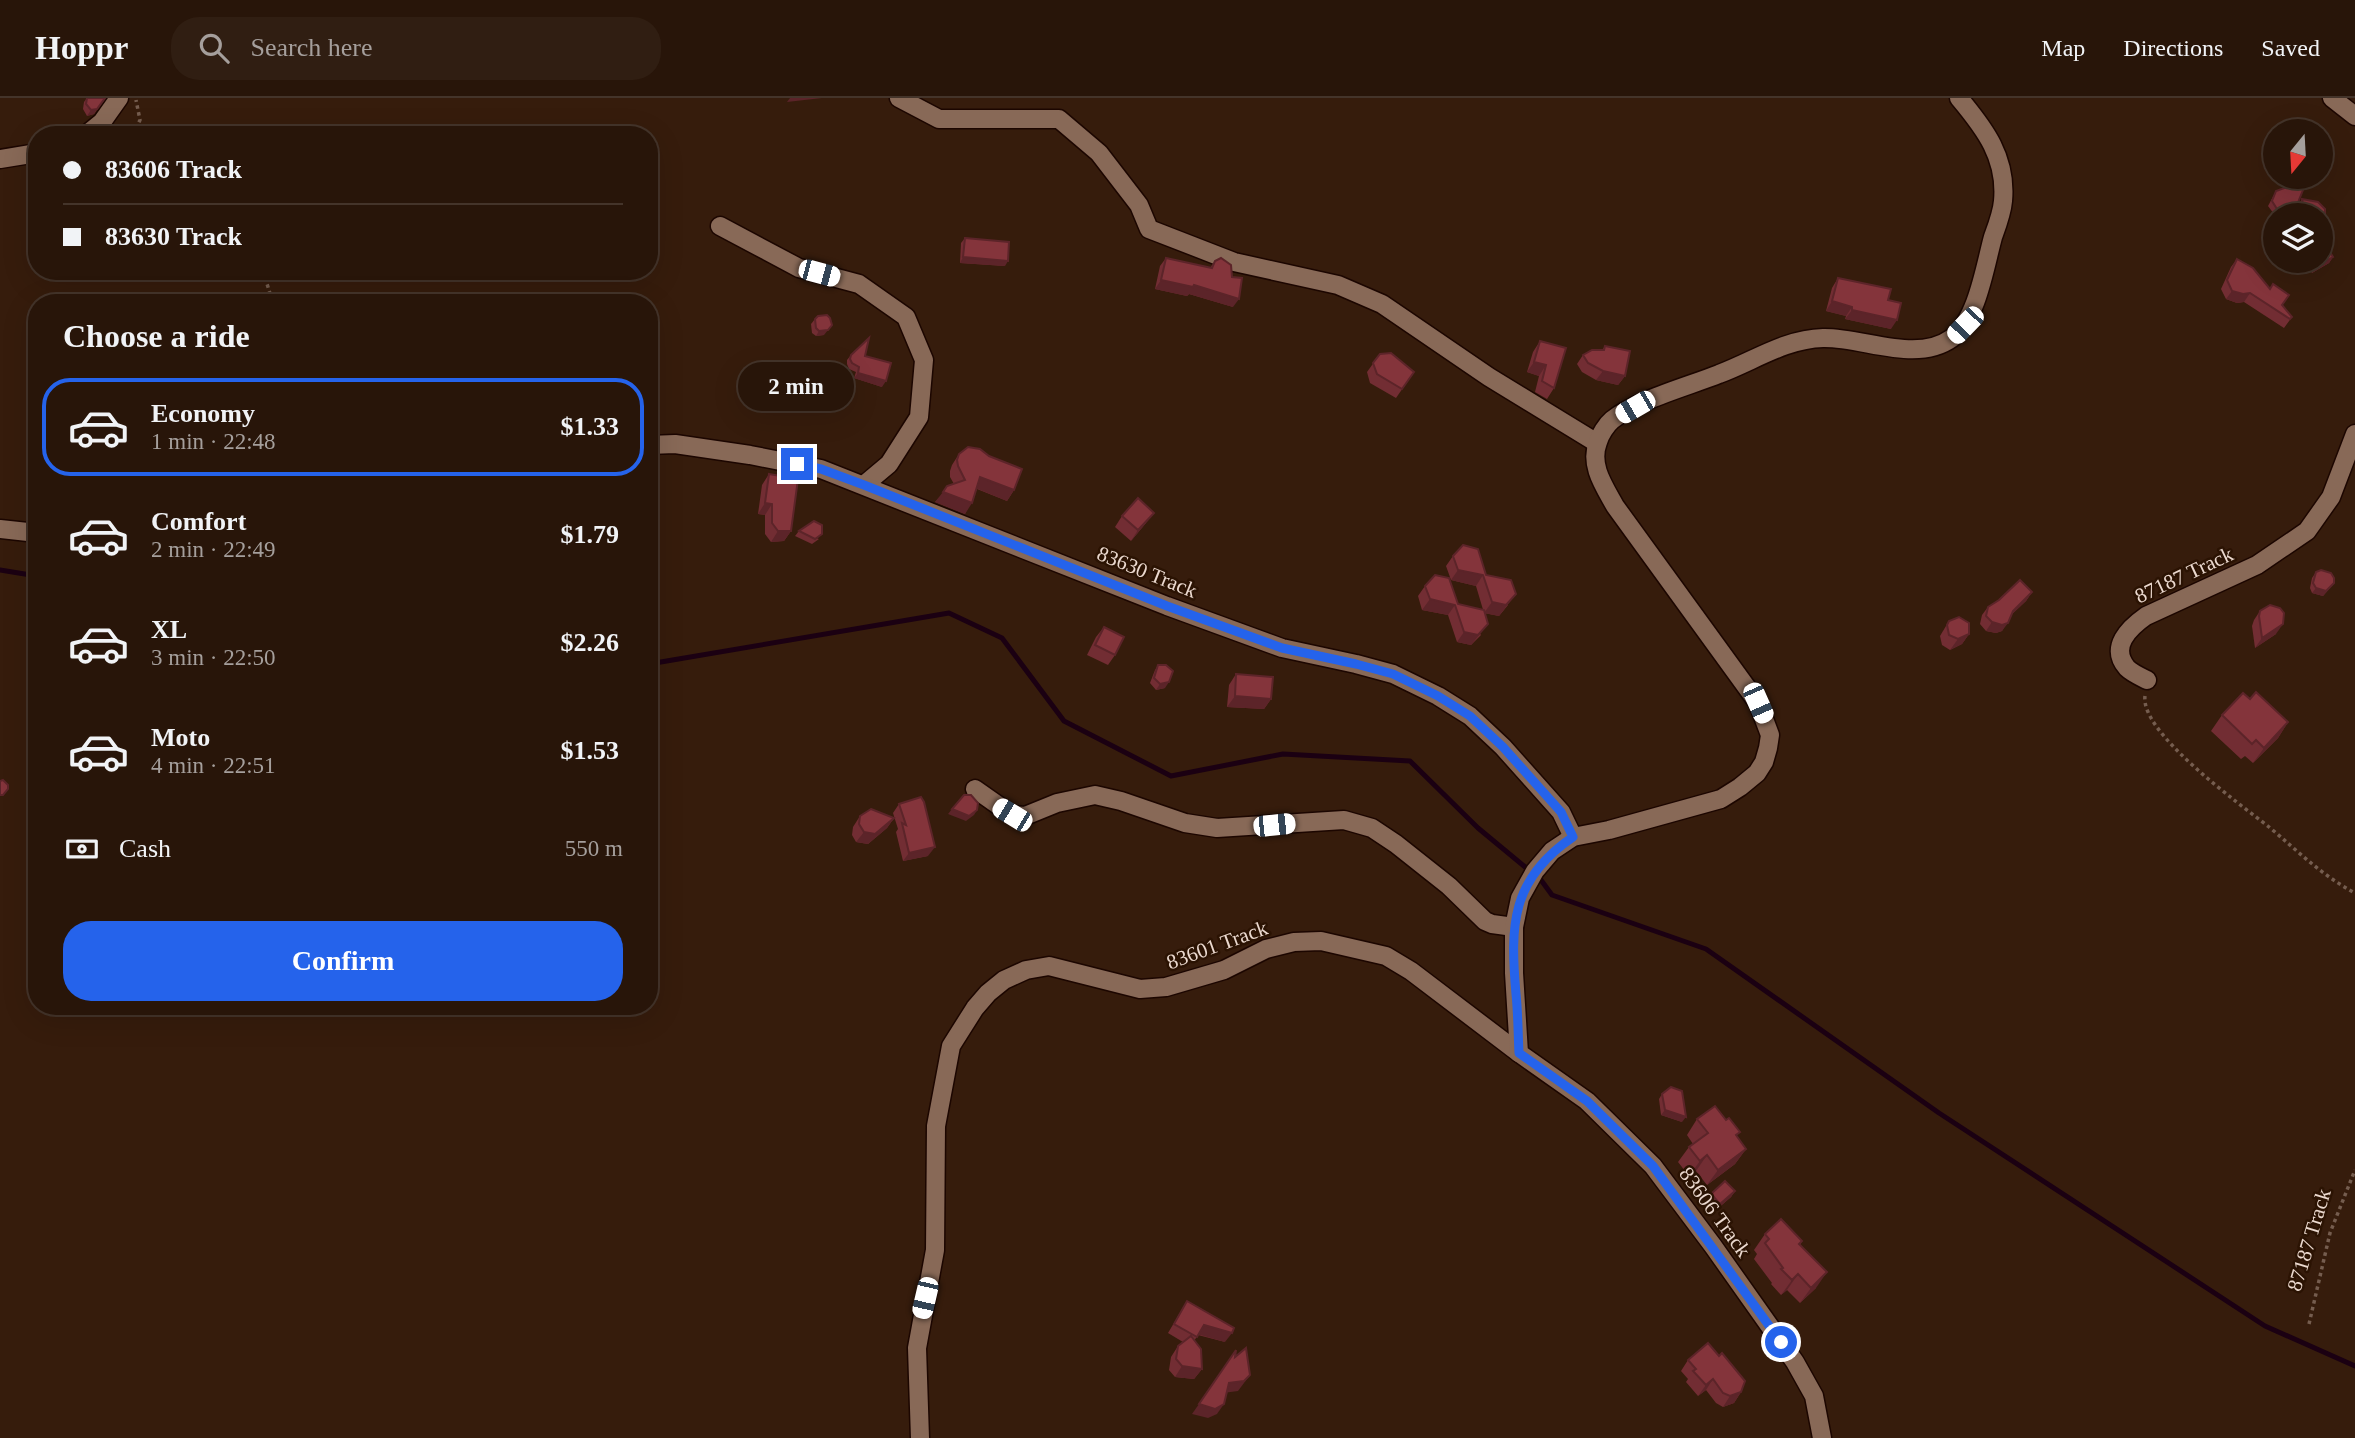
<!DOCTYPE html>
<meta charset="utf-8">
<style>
body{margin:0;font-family:Georgia,serif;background:#301e12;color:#f1f3f6;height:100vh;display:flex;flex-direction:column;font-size:26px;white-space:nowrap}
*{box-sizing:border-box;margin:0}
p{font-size:23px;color:#a59f9c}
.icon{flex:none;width:38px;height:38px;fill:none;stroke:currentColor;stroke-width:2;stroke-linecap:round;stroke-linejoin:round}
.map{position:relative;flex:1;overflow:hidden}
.drawer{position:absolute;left:28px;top:196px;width:630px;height:721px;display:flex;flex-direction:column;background:#281509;border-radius:28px;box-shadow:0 7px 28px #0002,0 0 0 2px #44342a}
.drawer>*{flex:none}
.hud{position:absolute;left:28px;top:28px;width:630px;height:154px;border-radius:28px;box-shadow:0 7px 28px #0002,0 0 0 2px #44342a;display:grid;align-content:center;height:154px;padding:0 35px;background:#281509}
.needle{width:46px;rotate:198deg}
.buttons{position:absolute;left:2263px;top:21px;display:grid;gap:14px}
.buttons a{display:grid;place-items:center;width:70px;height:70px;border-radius:50%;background:#281509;box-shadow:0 7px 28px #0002,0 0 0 2px #44342a;font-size:35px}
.end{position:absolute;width:32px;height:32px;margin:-16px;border:9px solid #2563eb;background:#fff;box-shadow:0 0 0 4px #fff}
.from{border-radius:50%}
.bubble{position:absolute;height:49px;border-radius:24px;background:#281509;box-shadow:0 7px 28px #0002,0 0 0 2px #44342a;font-size:23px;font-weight:700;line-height:49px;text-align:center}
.car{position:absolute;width:21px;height:42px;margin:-21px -10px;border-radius:9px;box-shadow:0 0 5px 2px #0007;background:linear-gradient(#fff 24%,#345 0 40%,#fff 0 76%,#345 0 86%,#fff 0)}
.hud b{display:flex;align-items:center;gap:24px;height:66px;font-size:26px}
.hud b+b{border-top:2px solid #44342a}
.hud i{width:18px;height:18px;background:#f1f3f6}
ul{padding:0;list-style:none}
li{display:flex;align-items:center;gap:21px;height:98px;margin:0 14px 10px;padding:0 21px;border:4px solid transparent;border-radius:28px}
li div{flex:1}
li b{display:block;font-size:26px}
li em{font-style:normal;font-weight:700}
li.selected{border-color:#2563eb}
li>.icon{width:63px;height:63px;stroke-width:1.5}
h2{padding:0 35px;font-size:32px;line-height:84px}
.pay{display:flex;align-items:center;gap:18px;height:77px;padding:0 35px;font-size:26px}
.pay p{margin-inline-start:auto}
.action{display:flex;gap:14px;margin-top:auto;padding:14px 35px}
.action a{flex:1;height:80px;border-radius:28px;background:#2563eb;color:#fff;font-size:28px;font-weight:700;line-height:80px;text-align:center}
header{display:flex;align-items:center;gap:42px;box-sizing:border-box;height:98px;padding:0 35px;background:#281509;border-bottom:2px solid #44342a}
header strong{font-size:33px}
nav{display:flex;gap:38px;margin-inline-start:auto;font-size:24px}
.search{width:490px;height:63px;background:#301e12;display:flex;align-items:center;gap:18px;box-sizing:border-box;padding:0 24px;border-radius:28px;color:#a59f9c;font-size:26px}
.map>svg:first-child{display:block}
</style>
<header>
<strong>Hoppr</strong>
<div class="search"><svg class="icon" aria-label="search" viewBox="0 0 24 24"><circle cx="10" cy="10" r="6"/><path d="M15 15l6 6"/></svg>Search here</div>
<nav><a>Map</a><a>Directions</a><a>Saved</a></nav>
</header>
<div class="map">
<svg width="2355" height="1340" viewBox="0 0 2355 1340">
<rect width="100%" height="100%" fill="#361c0c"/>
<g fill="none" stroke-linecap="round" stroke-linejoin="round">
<g stroke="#1b0012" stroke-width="5">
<polyline points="0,472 37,478"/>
<polyline points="649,566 949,515 1002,540 1064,623 1171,678 1283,656 1410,663 1478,730 1530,773"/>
<polyline points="1541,782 1552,797 1706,851 1939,1015 2265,1228 2355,1268"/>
</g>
<defs>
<g id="minor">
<polyline points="899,0 939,21 1059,21 1099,55 1139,107 1149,131 1234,164 1338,187 1382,206 1489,279 1597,345"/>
<polyline points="86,37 102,24 119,0"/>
<polyline points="0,61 37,55"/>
<polyline points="720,128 799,170 859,186 906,219 924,262 919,319 889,366 864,387"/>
<path d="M 2147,582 C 2141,579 2132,575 2127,570 C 2109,549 2129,530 2146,518 L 2257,467 L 2307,433 L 2331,399 L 2355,336"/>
<polyline points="975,691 1012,717 1025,718 1057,705 1095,697 1121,703 1185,725 1217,730 1344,722 1372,730 1396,746 1449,788 1485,823 1492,826 1514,829"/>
<polyline points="920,1340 917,1250 935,1152 936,1028 951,948 975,910 988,895 1004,882 1026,872 1049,868 1140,891 1166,889 1224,872 1266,851 1294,844 1321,843 1386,858 1411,873 1519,955"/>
</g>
<g id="tertiary">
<polyline points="2332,0 2355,18"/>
<polyline points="649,347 675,346 750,357 821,371 1167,508 1282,550 1356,566 1393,576 1438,598 1470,618 1503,649 1561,714 1573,739"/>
<polyline points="0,431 37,435"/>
<path d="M 1822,1340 L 1814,1298 L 1795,1264 L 1713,1148 L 1653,1068 L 1587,1003 L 1519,955 L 1514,875 L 1514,829 L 1520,800 L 1535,773 L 1552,753 L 1573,739 L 1609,732 L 1721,701 L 1740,689 L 1757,675 L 1764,664 L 1768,650 L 1770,637 L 1758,605 L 1615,408 C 1604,388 1589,367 1598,344 C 1600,337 1606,327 1612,322 C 1637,302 1689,288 1719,276 C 1754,263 1785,241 1823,240 C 1864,239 1916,266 1952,240 C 1977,222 1985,168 1993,139 C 1997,128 2002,115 2003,103 C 2007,60 1985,31 1959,0"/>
</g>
</defs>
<use href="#minor" stroke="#1c0600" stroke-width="21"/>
<use href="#tertiary" stroke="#1c0600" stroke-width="21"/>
<g stroke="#755d4f" stroke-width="3.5" stroke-dasharray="3.5 3.5" stroke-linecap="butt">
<polyline points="133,37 140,22 136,2"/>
<polyline points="263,173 273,205"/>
<path d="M 2145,598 C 2140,635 2240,706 2269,729 C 2299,754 2320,776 2355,795"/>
<polyline points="2309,1226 2330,1135 2355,1072"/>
</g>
<use href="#minor" stroke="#886957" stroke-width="18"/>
<use href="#tertiary" stroke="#886957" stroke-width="18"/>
</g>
<g fill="#722d33">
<polygon points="87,0 105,0 94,16 87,18 83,11 84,4"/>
<polygon points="2276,93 2297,107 2293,112 2280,117 2274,116 2268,108"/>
<polygon points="2302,101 2320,117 2296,117 2295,111"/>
<polygon points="965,140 1005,168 960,165 961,145"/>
<polygon points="2333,159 2329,165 2312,175 2305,163 2320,163"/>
<polygon points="1166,160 1210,170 1215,163 1233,209 1189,196 1187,198 1155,191 1160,168"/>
<polygon points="2237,161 2282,207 2292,219 2284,230 2244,204 2237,205 2226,201 2221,191 2231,169"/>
<polygon points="1838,180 1888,202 1891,231 1845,221 1846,218 1826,213 1832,190"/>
<polygon points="815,221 824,237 816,238 812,235 811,226"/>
<polygon points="1540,243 1554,290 1547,301 1535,294 1539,278 1527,274 1533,254"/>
<polygon points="1605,248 1625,278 1618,287 1596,282 1582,274 1577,266 1583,257 1602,252"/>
<polygon points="1380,256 1414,274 1396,300 1370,285 1367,274"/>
<polygon points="851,257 865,258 882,289 854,280 856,274 849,271 847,266 847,262"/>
<polygon points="959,356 1014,392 1007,403 977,391 965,416 935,404 954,386 950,379 950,373 952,367"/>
<polygon points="769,376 791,433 784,443 771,444 765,436 765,417 758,416 762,387"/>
<polygon points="1122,418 1146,425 1131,443 1115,429"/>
<polygon points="799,433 819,441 812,446 795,438"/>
<polygon points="1453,458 1486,477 1508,507 1499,518 1484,515 1476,488 1451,482 1446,468"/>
<polygon points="2316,474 2330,490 2323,498 2312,495 2310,490 2312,480"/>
<polygon points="1425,488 1458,506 1481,537 1471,547 1457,544 1448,517 1422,512 1418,498"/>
<polygon points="2032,494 2026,503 2011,517 2002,533 1996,535 1986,533 1980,526 1982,517 1988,509"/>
<polygon points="2260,513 2276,536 2255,550 2252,528 2254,522"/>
<polygon points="1949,523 1969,536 1962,546 1950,552 1942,547 1940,538"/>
<polygon points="1104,529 1115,557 1108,567 1087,557 1096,539"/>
<polygon points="1158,567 1165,590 1156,592 1150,585 1155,572"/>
<polygon points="1236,576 1271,601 1264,611 1227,609 1229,587"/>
<polygon points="2250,601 2288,624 2278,640 2253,665 2245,658 2241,661 2211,633 2222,617"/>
<polygon points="899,706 928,758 903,763 896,734 898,731 893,715"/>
<polygon points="860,718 894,720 887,730 868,746 856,744 852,737 853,729"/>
<polygon points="1662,996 1682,1024 1661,1017 1659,1001"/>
<polygon points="1697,1021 1737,1038 1746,1051 1735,1066 1707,1087 1696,1073 1689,1078 1678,1064 1689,1049 1693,1046 1687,1037"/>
<polygon points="1735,1093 1731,1099 1716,1112 1707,1101 1711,1096"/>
<polygon points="1765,1136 1802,1143 1800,1147 1816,1190 1800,1205 1787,1192 1781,1197 1771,1186 1772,1185 1754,1161 1757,1156 1754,1152"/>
<polygon points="1187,1203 1225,1244 1198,1237 1194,1243 1202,1271 1194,1281 1175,1279 1169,1272 1171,1259 1178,1248 1183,1244 1168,1235"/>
<polygon points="1688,1262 1741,1294 1734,1305 1723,1309 1716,1305 1706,1292 1698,1298 1686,1284 1688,1281 1681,1273"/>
</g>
<g fill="#5c2429">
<polygon points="790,0 822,0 787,4"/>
<polygon points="97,11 94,16 87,18 91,12"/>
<polygon points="2297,107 2293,112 2280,117 2274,116 2277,111"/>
<polygon points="963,159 1008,163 1005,168 960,165"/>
<polygon points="2333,159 2329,165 2312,175 2315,169"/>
<polygon points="1161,182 1194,187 1239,201 1233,209 1189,196 1187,198 1155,191"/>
<polygon points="2232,193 2250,195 2244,204 2237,205 2226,201"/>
<polygon points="1832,203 1852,209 1846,218 1826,213"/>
<polygon points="1852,212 1897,222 1891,231 1845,221"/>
<polygon points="832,227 824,237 816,238 819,233"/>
<polygon points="1534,264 1546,267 1539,278 1527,274"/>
<polygon points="1603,273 1625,278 1618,287 1596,282"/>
<polygon points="858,275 886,283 882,289 854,280"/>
<polygon points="980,379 1014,392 1007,403 973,389"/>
<polygon points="943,394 972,405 965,416 935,404"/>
<polygon points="765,405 772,406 765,417 758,416"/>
<polygon points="1154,415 1146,425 1131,443 1138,432"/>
<polygon points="778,433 791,433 784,443 771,444"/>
<polygon points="1458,472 1483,477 1476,488 1451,482"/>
<polygon points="2334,485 2323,498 2312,495 2316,490"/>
<polygon points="2032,494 2026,503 2007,521 2013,513"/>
<polygon points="1516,496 1499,518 1484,515 1492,504"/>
<polygon points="1430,501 1455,507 1448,517 1422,512"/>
<polygon points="1992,524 2008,525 2002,533 1996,535 1986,533"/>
<polygon points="1488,526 1471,547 1457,544 1464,534"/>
<polygon points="2283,526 2276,536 2255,550 2262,540"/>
<polygon points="1969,536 1962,546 1950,552 1958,541"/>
<polygon points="1169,584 1165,590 1156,592 1160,586"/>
<polygon points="1235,598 1271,601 1264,611 1227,609"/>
<polygon points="2288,624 2278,640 2253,665 2264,650"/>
<polygon points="952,711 977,712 974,717 966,723 948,716"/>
<polygon points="894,720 887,730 868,746 856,744 864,734"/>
<polygon points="935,749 928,758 903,763 909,755"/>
<polygon points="1665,1012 1686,1019 1682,1024 1661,1017"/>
<polygon points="1746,1051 1735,1066 1707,1087 1718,1072"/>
<polygon points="1707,1057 1696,1073 1689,1078 1700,1063"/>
<polygon points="1735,1093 1731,1099 1716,1112 1720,1106"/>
<polygon points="1827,1174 1816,1190 1800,1205 1811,1190"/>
<polygon points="1798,1176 1787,1192 1781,1197 1792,1182"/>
<polygon points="1204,1227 1232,1235 1225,1244 1197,1236"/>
<polygon points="1182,1268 1202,1271 1194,1281 1175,1279"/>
<polygon points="1250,1277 1238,1293 1223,1295 1229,1285"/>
<polygon points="1713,1281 1706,1292 1698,1298 1706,1287"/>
<polygon points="1741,1294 1734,1305 1723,1309 1730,1298"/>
<polygon points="1199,1306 1224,1306 1217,1316 1208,1320 1192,1316"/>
</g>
<g fill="#84343b" stroke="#5c2429" stroke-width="2">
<polygon points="87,0 105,0 97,11 91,12 86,6"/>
<polygon points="2307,82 2297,107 2282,112 2277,111 2272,103 2276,93"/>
<polygon points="2302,101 2318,104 2325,111 2325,117 2320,127 2320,117 2305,117"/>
<polygon points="965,140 1009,144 1008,163 963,159"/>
<polygon points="2324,145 2333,159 2315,169 2311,163 2320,163 2320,147"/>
<polygon points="1166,160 1212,170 1215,163 1221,160 1231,167 1232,179 1242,180 1239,201 1194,187 1193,189 1161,182"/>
<polygon points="2237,161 2253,170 2270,191 2273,186 2289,197 2282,207 2292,219 2290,221 2250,195 2243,196 2232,193 2227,182"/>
<polygon points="1838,180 1891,191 1888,202 1901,205 1897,222 1852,212 1852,209 1832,203"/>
<polygon points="827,217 830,220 832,227 828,232 819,233 816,230 815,221 818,218"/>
<polygon points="869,240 865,258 891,265 886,283 858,275 859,269 852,265 850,261 851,257"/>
<polygon points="1540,243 1566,250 1554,290 1542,283 1546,267 1534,264"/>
<polygon points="1605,248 1630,253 1625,278 1603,273 1588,265 1583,257 1592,252 1604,252"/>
<polygon points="1391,255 1414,274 1402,291 1377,276 1373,265 1380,256"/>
<polygon points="968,349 980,351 989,358 1022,371 1014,392 980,379 972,405 943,394 947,388 965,382 958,368 957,362 959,356"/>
<polygon points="769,376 798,381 791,433 778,433 772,425 772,406 765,405"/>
<polygon points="1138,400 1154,415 1138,432 1122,418"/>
<polygon points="814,423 822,427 822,436 815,441 799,433"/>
<polygon points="1463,447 1478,451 1486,477 1511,482 1516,496 1506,507 1492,504 1483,477 1458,472 1453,458"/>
<polygon points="2321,472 2331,475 2334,480 2334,485 2326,493 2316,490 2313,485 2316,474"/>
<polygon points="1435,477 1449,480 1458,506 1484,512 1488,526 1478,537 1464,534 1455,507 1430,501 1425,488"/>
<polygon points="2020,482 2032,494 2013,513 2008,525 2002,527 1992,524 1986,518 1988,509 1999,502"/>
<polygon points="2270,507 2280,510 2284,515 2283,526 2262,540 2259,518 2260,513"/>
<polygon points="1959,519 1969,525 1969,536 1958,541 1949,537 1947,527 1949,523"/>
<polygon points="1104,529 1124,539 1115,557 1095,547"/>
<polygon points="1158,567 1166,567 1173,573 1169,584 1160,586 1154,580"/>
<polygon points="1236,576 1273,579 1271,601 1235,598"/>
<polygon points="2256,594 2288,624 2264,650 2256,642 2252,646 2222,617 2243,595 2250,601"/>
<polygon points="3,682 8,687 8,691 3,697 0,697 0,683"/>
<polygon points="964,697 971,697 978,705 977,712 969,718 952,711"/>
<polygon points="921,699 924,704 935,749 909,755 902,725 906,727 899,706"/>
<polygon points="871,711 894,720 875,736 864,734 859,726 860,718"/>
<polygon points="1671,989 1682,993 1686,1019 1665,1012 1662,996"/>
<polygon points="1715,1008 1726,1022 1729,1020 1740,1034 1736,1037 1746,1051 1718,1072 1707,1057 1700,1063 1689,1049 1708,1035 1697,1021"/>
<polygon points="1725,1083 1735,1093 1720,1106 1711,1096"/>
<polygon points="1781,1121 1802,1143 1799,1146 1827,1174 1811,1190 1798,1176 1792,1182 1781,1171 1783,1170 1765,1145 1769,1141 1765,1136"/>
<polygon points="1187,1203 1234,1230 1232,1235 1204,1227 1197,1239 1174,1226"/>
<polygon points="1191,1238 1201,1251 1202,1271 1182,1268 1176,1261 1178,1248"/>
<polygon points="1708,1245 1719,1258 1722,1255 1745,1283 1741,1294 1730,1298 1723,1295 1713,1281 1706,1287 1693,1273 1696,1271 1688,1262"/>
<polygon points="1246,1250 1250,1277 1244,1283 1229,1285 1224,1306 1215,1311 1199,1306 1236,1252 1235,1259"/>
</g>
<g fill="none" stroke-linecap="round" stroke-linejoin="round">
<path stroke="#2563eb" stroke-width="9" d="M 797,366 L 821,371 L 864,387 L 1167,508 L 1282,550 L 1356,566 L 1393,576 L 1438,598 L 1470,618 L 1503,649 L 1561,714 L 1573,739 C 1511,781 1510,827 1516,896 C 1518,915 1518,935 1519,955 L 1587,1003 L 1653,1068 L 1781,1244"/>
</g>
<g text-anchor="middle" stroke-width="5" stroke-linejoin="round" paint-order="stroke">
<g font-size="21" fill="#ebd9cf" stroke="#2b1303">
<text transform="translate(1147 474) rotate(22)" y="7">83630 Track</text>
<text transform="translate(2184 477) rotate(-25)" y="7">87187 Track</text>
<text transform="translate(1217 847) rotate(-20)" y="7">83601 Track</text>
<text transform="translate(1715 1114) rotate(54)" y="7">83606 Track</text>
<text transform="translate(2309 1142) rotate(-73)" y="7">87187 Track</text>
</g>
</g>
</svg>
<div class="buttons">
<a><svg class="needle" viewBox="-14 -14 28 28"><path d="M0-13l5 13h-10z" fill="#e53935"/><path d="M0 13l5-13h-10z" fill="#a59f9c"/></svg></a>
<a><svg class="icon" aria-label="layers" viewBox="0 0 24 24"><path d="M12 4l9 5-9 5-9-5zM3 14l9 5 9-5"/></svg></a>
</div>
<i class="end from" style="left:1781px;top:1244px"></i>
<i class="end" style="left:797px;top:366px"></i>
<div class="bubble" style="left:738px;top:264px;width:116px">2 min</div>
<i class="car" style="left:819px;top:175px;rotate:105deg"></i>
<i class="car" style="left:1965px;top:227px;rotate:224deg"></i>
<i class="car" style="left:1635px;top:309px;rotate:240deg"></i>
<i class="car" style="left:1758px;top:605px;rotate:156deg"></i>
<i class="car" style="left:1012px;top:717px;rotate:301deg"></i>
<i class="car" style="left:1274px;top:727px;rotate:84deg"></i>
<i class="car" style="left:925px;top:1200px;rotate:193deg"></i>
<div class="hud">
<b><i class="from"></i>83606 Track</b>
<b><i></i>83630 Track</b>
</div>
<section class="drawer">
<h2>Choose a ride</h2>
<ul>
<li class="selected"><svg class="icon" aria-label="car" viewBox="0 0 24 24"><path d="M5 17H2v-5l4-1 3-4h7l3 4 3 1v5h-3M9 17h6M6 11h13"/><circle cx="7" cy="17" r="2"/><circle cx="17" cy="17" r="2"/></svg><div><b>Economy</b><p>1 min · 22:48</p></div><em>$1.33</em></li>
<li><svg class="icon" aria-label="car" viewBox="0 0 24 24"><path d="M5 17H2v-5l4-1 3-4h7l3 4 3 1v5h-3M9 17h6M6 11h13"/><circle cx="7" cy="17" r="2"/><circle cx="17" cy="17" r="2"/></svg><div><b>Comfort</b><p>2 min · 22:49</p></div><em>$1.79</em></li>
<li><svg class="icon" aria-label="car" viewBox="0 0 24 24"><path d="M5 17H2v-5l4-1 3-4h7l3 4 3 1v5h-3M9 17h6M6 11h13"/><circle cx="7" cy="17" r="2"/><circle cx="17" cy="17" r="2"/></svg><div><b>XL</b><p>3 min · 22:50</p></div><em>$2.26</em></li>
<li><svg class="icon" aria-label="car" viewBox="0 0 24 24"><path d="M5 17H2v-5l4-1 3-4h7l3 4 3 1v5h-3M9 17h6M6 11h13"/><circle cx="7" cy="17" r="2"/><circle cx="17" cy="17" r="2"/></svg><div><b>Moto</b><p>4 min · 22:51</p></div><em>$1.53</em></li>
</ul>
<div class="pay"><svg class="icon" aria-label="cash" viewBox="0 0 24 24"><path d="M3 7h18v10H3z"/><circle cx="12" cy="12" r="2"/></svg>Cash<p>550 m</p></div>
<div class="action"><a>Confirm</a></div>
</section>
</div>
